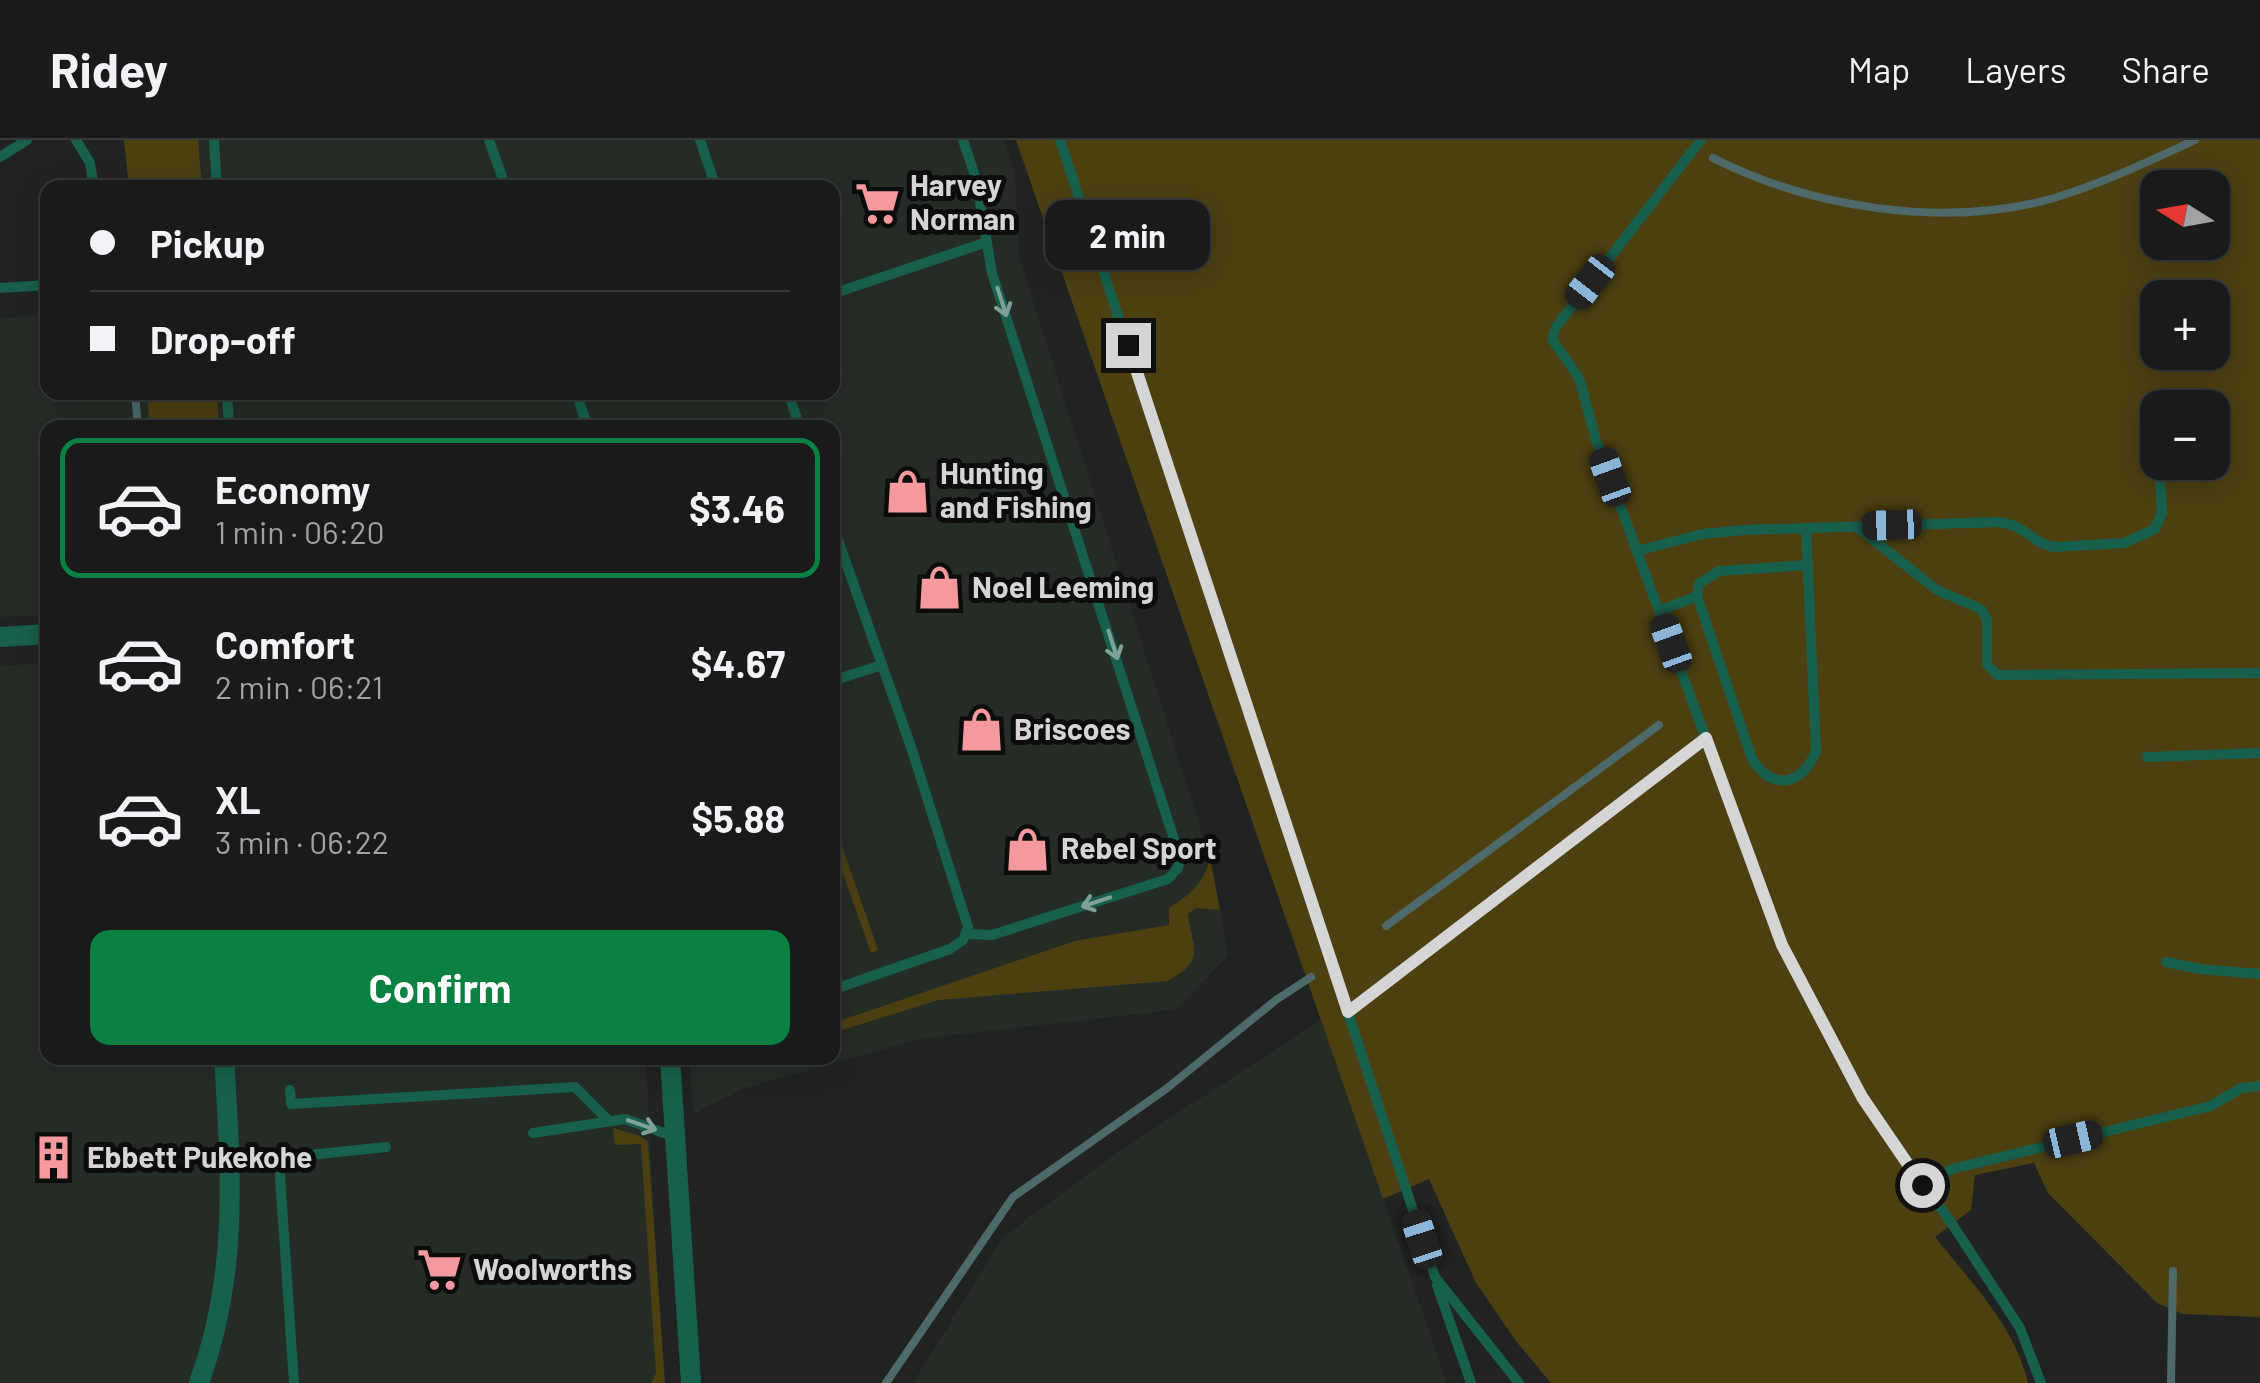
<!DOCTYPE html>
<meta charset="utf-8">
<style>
body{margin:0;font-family:Barlow,sans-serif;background:#222323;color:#f1f3f6;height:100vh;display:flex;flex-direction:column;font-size:38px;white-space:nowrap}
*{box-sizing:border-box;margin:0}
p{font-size:32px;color:#9fa1a2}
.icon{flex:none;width:55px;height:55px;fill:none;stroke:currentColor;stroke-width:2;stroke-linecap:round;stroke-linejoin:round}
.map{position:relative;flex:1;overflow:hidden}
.side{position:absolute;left:40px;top:280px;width:800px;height:645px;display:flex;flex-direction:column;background:#191a1a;border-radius:20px;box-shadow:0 5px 25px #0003,0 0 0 2px #373839}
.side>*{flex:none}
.banner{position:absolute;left:40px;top:40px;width:800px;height:220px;border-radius:20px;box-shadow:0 5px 25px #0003,0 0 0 2px #373839;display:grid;align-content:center;height:220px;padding:0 50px;background:#191a1a}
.needle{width:65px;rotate:281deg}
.tools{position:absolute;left:2140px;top:30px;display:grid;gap:20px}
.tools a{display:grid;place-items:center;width:90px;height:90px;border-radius:20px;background:#191a1a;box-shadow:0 5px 25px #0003,0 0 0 2px #373839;font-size:50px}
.end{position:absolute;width:45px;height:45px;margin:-22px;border:12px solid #d4d5d4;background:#111;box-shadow:0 0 0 5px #111}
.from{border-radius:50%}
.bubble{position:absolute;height:70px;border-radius:20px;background:#191a1a;box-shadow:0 5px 25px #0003,0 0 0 2px #373839;font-size:32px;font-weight:700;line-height:70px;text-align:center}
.car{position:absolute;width:30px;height:60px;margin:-30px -15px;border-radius:12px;box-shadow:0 0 8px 2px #0007;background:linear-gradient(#222 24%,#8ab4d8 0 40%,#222 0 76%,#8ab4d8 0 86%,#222 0)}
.banner b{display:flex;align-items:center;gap:35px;height:95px;font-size:38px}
.banner b+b{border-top:2px solid #373839}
.banner i{width:25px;height:25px;background:#f1f3f6}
ul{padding:18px 0 0;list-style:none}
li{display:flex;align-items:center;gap:30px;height:140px;margin:0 20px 15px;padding:0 30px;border:5px solid transparent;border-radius:20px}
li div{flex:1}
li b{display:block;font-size:38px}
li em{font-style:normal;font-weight:700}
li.current{border-color:#0b8043}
li>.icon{width:90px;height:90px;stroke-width:1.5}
.primary-button{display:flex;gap:20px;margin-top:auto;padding:20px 50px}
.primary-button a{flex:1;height:115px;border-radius:20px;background:#0b8043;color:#fff;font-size:40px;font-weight:700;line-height:115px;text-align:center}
header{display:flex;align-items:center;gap:60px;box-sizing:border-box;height:140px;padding:0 50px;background:#191a1a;border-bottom:2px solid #373839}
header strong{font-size:48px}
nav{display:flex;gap:55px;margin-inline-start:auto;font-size:35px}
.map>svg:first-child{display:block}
</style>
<header>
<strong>Ridey</strong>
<nav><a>Map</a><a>Layers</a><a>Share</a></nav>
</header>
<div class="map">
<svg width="2260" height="1243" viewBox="0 0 2260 1243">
<rect width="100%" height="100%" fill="#212322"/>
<g fill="#252c26">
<polygon points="198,0 1003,0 1015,33 1019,117 1213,727 1228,816 1175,870 920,899 742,949 693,974 689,918 832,918 832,288 219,287 217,253 832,252 832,48 202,47"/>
<polygon points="47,175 48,252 147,253 149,287 48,288 47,475 0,477 0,178"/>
<polygon points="47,523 48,918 646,918 663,1243 0,1243 0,526"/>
<polygon points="1321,880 1447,1243 913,1243 1003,1097 1121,1010"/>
</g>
<g fill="#4c4011" fill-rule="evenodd">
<polygon points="124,0 198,0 202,47 129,47"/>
<path d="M 1016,0 L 2260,0 L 2260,1177 L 2183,1174 L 2157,1163 L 2048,1053 L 2034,1023 L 1975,1035 L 1971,1070 L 1935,1097 C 1970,1141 2015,1186 2028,1243 L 1551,1243 L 1516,1201 L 1476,1143 L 1429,1039 L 1383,1059 ZM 2158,48 L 2212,48 L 2212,102 L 2158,102 ZM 2158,158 L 2212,158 L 2212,212 L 2158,212 ZM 2158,268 L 2212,268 L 2212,322 L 2158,322 Z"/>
<polygon points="147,253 217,253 219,287 149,287"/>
<polygon points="832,677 878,810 871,813 833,705"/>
<path d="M 1210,719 L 1220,770 L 1196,768 L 1188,774 C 1192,810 1207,820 1167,841 L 938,860 L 833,893 L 833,883 L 1075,801 L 1169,785 L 1169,768 C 1191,754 1203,744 1210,719 Z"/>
<polygon points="613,988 640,996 648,1002 665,1243 651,1243 656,1233 641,1004 615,1005"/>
</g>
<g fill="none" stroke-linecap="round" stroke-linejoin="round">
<g stroke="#4e696a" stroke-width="8">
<path d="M 1713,18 C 1812,68 1945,89 2054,58 C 2103,43 2148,22 2195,0"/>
<polyline points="135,252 138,288"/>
<polyline points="1386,786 1659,585"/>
<polyline points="886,1243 1013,1057 1166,949 1276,860 1311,837"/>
<polyline points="2171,1243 2173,1131"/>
</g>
<g stroke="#18604e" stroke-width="10">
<polyline points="76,0 90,23 94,48"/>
<polyline points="214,0 217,48"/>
<polyline points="489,0 506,48"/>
<polyline points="700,0 716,48"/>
<polyline points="963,0 976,39 992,133 1180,718 1178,728 1168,739 992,795 966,794"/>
<polyline points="1060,0 1435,1137 1519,1243"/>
<polyline points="1701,0 1556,187 1552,199 1579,238 1596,300 1782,805 1862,957 1952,1084 2020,1188 2041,1243"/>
<polyline points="0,17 27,0"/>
<polyline points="0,148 48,145"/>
<polyline points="832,154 987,102"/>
<polyline points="227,252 229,288"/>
<polyline points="576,252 588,288"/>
<polyline points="788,252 800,288"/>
<polyline points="832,383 911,607 968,787 963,800 950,809 832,850"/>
<polyline points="1857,387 1937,450 1981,469 1987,480 1987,524 1997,535 2260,533"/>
<path d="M 1806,388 L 1816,611 C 1803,645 1772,652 1752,619 L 1697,456 L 1699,444 L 1719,431 L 1808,425"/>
<path d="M 1637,411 L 1702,394 L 1744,390 L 1999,382 C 2028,386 2030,402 2054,407 L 2124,403 L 2155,389 L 2162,372 L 2159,322"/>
<polyline points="1659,471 1697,456"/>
<polyline points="832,541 882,525"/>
<polyline points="2147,617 2260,613"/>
<polyline points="2166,822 2200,829 2260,834"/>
<polyline points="1348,872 1706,598"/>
<polyline points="290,950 291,964 575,947 608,980"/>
<polyline points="533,993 625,979 675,997"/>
<polyline points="1922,1045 1952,1029 2211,966 2241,948 2260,946"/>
<polyline points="1437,1145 1471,1243"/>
<polyline points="294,1243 279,1021 291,1017 386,1007"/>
</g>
<g stroke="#18604e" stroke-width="20">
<polyline points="0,497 48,494"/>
<polyline points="670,918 691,1243"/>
<path d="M 199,1243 C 239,1134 231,1031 224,918"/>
</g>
</g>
<defs><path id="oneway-shaft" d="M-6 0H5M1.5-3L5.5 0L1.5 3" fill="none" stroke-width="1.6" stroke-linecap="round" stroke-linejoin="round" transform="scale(2.5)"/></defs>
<g stroke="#7fa098">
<use href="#oneway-shaft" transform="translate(1002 162) rotate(72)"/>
<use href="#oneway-shaft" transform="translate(1113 505) rotate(72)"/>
<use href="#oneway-shaft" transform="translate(1096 762) rotate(162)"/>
<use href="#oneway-shaft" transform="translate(642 985) rotate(19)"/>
</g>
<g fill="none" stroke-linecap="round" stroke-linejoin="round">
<polyline stroke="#d4d5d4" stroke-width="12" points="1128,205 1348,872 1706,598 1782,805 1862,957 1922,1045"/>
</g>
<defs>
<symbol id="supermarket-bare" viewBox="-9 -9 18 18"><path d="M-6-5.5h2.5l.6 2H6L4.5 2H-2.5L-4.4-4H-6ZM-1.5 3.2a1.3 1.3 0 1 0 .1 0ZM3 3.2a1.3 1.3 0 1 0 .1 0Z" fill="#f49a9f" stroke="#0c0c0c" stroke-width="2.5" paint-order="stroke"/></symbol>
<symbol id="shop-bare" viewBox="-9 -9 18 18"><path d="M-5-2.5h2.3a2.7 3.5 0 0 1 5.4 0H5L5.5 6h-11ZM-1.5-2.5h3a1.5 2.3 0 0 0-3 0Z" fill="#f49a9f" stroke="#0c0c0c" stroke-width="2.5" paint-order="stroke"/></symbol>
<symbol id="building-bare" viewBox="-9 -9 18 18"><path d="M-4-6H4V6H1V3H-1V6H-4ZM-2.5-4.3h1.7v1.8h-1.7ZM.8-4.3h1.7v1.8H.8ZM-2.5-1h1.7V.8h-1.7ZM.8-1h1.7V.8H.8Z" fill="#f49a9f" stroke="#0c0c0c" stroke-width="2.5" paint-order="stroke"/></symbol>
</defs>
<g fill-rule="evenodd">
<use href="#supermarket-bare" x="846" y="32" width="63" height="63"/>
<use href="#shop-bare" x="876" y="320" width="63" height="63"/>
<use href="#shop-bare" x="908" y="416" width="63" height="63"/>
<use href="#shop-bare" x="950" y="558" width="63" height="63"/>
<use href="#shop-bare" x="996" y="678" width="63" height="63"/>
<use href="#building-bare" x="22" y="986" width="63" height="63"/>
<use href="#supermarket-bare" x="408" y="1098" width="63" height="63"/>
</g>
<g text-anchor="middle" stroke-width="10" stroke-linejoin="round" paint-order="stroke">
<g font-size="30" font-weight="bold" fill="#d4d5d4" stroke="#0c0c0c" text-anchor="start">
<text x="910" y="56">Harvey<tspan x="910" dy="34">Norman</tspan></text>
<text x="940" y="344">Hunting<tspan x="940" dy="34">and Fishing</tspan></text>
<text x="972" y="458">Noel Leeming</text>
<text x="1014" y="600">Briscoes</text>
<text x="1061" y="719">Rebel Sport</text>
<text x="87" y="1028">Ebbett Pukekohe</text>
<text x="473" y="1140">Woolworths</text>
</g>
</g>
</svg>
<div class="tools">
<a><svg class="needle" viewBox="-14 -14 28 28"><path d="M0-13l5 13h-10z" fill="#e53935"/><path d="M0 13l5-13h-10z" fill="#9fa1a2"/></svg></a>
<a>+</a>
<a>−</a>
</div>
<i class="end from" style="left:1922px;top:1045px"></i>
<i class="end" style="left:1128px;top:205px"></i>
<div class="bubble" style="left:1045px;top:60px;width:165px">2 min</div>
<i class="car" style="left:1590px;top:142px;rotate:218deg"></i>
<i class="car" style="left:1610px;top:337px;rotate:340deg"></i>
<i class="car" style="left:1892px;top:385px;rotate:268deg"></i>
<i class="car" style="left:1671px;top:503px;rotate:340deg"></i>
<i class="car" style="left:2073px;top:999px;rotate:77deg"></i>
<i class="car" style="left:1422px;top:1099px;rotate:342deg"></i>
<div class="banner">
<b><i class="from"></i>Pickup</b>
<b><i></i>Drop-off</b>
</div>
<section class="side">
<ul>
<li class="current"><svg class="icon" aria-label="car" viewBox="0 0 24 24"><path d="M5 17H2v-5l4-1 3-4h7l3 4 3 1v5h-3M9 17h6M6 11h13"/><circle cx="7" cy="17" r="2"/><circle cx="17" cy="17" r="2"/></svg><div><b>Economy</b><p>1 min · 06:20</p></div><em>$3.46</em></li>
<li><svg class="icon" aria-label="car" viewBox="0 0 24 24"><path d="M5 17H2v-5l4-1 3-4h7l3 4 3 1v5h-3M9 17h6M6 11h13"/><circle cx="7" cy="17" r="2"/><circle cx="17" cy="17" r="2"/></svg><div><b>Comfort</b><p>2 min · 06:21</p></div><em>$4.67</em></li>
<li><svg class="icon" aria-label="car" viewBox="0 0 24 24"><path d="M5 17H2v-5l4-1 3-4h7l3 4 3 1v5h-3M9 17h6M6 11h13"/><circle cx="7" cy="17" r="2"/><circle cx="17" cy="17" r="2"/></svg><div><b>XL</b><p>3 min · 06:22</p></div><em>$5.88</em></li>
</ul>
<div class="primary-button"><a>Confirm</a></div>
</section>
</div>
